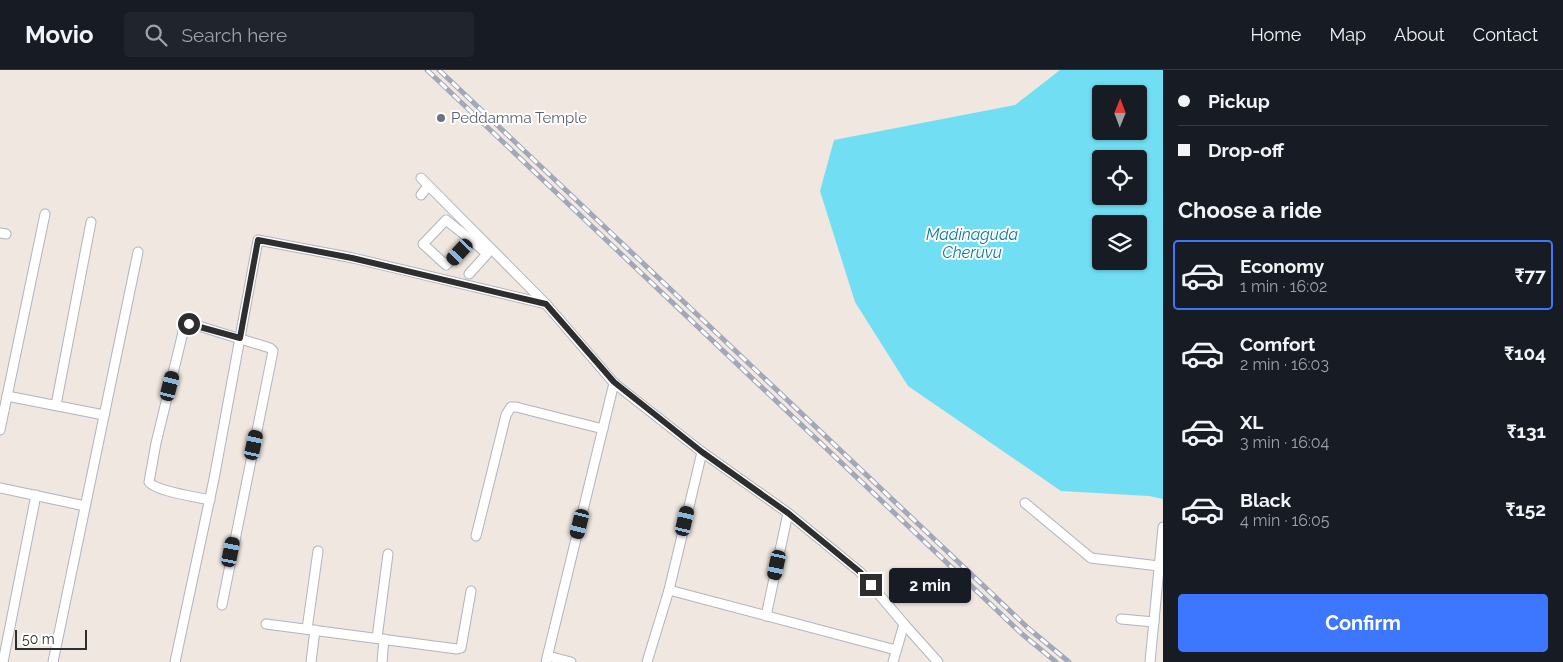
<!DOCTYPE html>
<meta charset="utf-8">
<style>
body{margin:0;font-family:Raleway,sans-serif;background:#20242c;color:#f1f3f6;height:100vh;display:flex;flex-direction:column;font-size:19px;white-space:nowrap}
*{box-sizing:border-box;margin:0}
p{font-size:16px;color:#9ea1a6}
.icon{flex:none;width:28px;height:28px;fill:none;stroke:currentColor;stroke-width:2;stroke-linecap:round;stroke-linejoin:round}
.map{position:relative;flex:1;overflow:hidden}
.details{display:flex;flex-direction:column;background:#171b24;width:400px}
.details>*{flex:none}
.hud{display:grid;align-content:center;height:110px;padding:0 15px;background:#171b24}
.needle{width:32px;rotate:1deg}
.tools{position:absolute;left:1092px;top:15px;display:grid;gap:10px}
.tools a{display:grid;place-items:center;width:55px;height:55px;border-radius:5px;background:#171b24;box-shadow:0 1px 4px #0004;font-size:25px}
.scale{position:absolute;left:15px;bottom:12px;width:72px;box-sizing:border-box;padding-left:5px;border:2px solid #2e2e2e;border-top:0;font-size:14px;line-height:18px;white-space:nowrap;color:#2e2e2e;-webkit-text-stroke:4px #fff;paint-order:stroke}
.end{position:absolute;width:22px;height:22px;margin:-11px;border:6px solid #2e2e2e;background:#fff;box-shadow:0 0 0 2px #fff}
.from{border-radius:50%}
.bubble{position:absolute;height:35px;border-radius:5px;background:#171b24;box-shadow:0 1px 4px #0004;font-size:16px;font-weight:700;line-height:35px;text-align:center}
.car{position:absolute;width:15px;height:30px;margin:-15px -8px;border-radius:6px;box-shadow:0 0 4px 1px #0007;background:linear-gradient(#222 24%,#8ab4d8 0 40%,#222 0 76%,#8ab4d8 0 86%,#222 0)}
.hud b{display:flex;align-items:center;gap:18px;height:48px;font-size:19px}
.hud b+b{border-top:1px solid #363941}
.hud i{width:12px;height:12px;background:#f1f3f6}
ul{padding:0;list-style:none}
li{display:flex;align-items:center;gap:15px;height:70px;margin:0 10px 8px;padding:0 5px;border:2px solid transparent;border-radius:5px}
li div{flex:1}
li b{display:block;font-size:19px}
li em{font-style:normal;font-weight:700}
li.active{border-color:#3d77ff}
li>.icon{width:45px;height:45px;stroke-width:1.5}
h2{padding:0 15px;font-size:22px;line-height:60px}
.primary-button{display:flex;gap:10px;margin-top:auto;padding:10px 15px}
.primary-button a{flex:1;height:58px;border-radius:5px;background:#3d77ff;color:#fff;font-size:20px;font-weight:700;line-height:58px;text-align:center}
header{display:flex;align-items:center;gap:30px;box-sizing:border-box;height:70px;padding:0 25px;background:#171b24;border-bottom:1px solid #363941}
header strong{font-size:24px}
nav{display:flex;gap:28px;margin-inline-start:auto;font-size:18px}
.search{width:350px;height:45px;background:#20242c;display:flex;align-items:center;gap:12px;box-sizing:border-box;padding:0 18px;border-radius:5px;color:#9ea1a6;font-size:19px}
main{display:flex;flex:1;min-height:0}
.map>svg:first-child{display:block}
</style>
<header>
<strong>Movio</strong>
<div class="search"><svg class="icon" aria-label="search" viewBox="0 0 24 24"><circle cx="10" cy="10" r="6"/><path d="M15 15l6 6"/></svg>Search here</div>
<nav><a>Home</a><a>Map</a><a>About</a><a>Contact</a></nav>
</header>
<main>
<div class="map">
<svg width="1163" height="592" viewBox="0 0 1163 592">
<rect width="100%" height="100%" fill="#efe7e0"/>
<path fill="#72def3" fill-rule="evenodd" d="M 1060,0 L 1163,0 L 1163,429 L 1149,426 L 1061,421 L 908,316 L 855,232 L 820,121 L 834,70 L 1015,35 ZM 1101,24 L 1139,24 L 1139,61 L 1101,61 ZM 1101,89 L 1139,89 L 1139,126 L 1101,126 ZM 1101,154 L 1139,154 L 1139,191 L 1101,191 Z"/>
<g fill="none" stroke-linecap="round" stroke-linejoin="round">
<defs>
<g id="street">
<polyline points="421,108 546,234 614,313 702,382 788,443 860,502 904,554 938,592"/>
<polyline points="421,125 428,116"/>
<polygon points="446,150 471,170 446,195 423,174"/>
<polyline points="0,163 6,164"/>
<polyline points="469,204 487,184 475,173"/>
<polyline points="7,326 104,345"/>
<polyline points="56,335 91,152"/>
<polyline points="0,360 45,144"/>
<polyline points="0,418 85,436"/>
<path d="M 210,430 C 197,427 155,421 149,412 L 156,373 L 185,254 L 189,253 L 270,278 L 273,281 L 222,535"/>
<polyline points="1025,433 1091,488 1159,496"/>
<polyline points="476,466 506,345 511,337 516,337 603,359"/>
<polyline points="669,520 896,580"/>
<polyline points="766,546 788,443"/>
<polyline points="1121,549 1154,552"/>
<polyline points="266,554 457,579 461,578 471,521"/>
<polyline points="307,559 318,481"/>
<polyline points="377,568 388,484"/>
<polyline points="548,586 571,592"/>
<polyline points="3,592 36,425"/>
<polyline points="53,592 138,182"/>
<polyline points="175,592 214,409 258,170 353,188 546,234"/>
<polyline points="311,592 315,560"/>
<polyline points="382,592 384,569"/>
<polyline points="546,592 614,313"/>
<polyline points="647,592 669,520 702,382"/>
<polyline points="893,592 904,554"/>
<polyline points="1150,592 1163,457"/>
</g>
</defs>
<use href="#street" stroke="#b0b4be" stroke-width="11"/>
<use href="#street" stroke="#fff" stroke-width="9"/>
<defs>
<g id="rail">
<polyline points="427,0 1022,564 1056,592"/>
<polyline points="439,0 1028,558 1069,592"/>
</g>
</defs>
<use href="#rail" stroke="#a2a8b8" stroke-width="5"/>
<use href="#rail" stroke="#fff" stroke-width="3" stroke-dasharray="9" stroke-linecap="butt"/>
</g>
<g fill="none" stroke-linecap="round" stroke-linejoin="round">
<polyline stroke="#2e2e2e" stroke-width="6" points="189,254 240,268 258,170 352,188 546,234 614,312 702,382 788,443 860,502 871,515"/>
</g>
<circle fill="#6b7280" stroke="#fff" stroke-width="2" cx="441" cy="48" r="5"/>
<g text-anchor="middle" stroke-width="4" stroke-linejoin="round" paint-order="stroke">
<g font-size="15" fill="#5b616d" stroke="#fff" text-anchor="start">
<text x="451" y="53">Peddamma Temple</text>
</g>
<g font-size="16" font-style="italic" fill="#0a7b9e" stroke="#fff">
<text x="972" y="170">Madinaguda<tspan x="972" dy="18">Cheruvu</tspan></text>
</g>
</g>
</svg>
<div class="tools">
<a><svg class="needle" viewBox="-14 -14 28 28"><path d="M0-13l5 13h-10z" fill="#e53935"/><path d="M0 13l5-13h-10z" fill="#9ea1a6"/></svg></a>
<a><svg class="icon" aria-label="locate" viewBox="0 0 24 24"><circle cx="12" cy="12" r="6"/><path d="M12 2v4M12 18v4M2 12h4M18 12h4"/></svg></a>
<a><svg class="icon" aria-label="layers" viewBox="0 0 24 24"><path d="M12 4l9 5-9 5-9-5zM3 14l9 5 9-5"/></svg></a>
</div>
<div class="scale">50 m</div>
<i class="end from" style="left:189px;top:254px"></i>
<i class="end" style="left:871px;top:515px"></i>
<div class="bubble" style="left:889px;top:498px;width:82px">2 min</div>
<i class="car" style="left:460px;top:182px;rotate:223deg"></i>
<i class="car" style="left:170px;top:316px;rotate:14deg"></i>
<i class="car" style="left:254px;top:375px;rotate:12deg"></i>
<i class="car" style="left:685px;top:451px;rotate:13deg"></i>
<i class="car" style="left:580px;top:454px;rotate:194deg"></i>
<i class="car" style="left:231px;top:482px;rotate:11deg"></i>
<i class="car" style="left:777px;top:495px;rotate:192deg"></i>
</div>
<section class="details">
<div class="hud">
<b><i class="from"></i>Pickup</b>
<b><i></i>Drop-off</b>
</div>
<h2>Choose a ride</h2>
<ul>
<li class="active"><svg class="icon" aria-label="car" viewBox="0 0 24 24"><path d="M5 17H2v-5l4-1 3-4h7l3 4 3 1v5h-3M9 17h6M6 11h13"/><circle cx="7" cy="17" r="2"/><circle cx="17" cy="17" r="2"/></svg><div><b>Economy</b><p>1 min · 16:02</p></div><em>₹77</em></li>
<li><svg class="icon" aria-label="car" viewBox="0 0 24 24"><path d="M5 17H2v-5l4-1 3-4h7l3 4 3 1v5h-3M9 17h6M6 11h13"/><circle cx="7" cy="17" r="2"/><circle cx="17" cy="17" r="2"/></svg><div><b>Comfort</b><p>2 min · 16:03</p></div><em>₹104</em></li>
<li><svg class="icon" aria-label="car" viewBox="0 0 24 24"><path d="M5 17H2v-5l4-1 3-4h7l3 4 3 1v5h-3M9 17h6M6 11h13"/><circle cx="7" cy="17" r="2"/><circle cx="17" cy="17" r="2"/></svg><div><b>XL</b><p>3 min · 16:04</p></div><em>₹131</em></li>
<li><svg class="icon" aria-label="car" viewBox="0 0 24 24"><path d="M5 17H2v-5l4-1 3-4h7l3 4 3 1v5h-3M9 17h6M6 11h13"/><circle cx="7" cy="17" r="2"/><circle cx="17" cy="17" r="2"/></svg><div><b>Black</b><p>4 min · 16:05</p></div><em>₹152</em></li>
</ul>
<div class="primary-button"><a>Confirm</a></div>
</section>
</main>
